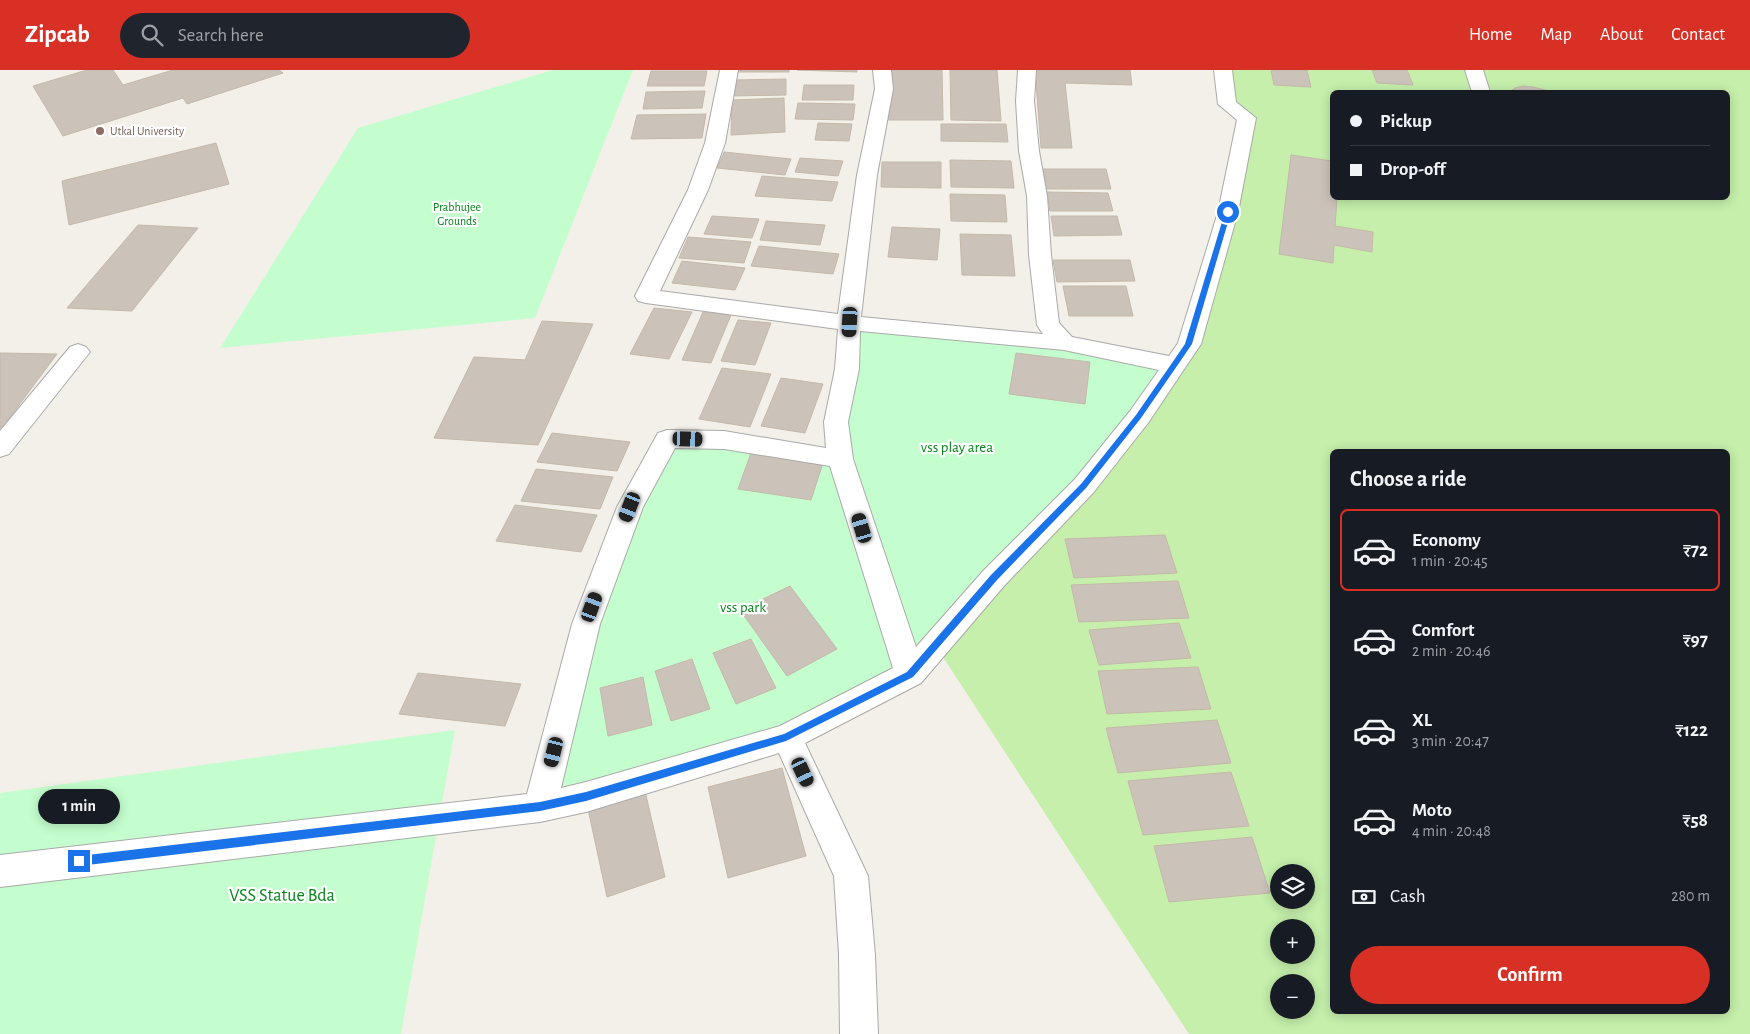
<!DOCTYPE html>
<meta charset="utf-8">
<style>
body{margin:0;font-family:"Alegreya Sans",sans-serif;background:#20242c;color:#f1f3f6;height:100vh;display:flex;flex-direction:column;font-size:19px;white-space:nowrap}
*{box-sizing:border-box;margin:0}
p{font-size:16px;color:#9ea1a6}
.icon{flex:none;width:28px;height:28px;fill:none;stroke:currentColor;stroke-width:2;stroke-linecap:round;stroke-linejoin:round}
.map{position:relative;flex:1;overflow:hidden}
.drawer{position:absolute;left:1330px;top:379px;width:400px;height:565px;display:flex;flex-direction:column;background:#171b24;border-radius:8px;box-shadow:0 2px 12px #0003}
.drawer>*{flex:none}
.guide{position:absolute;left:1330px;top:20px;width:400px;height:110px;border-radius:8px;box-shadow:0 2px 12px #0003;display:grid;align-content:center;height:110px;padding:0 20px;background:#171b24}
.buttons{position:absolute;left:1270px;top:794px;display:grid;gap:10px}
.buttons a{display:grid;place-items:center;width:45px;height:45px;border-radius:50%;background:#171b24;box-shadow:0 2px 12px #0003;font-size:25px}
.end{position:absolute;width:22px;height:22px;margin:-11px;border:6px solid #1a73e8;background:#fff;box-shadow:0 0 0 2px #fff}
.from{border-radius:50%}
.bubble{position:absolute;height:35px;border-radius:18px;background:#171b24;box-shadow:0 2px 12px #0003;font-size:16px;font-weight:700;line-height:35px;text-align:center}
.car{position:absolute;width:15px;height:30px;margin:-15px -8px;border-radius:6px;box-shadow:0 0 4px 1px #0007;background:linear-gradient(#222 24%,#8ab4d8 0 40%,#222 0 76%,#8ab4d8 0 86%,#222 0)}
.guide b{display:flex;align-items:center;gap:18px;height:48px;font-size:19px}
.guide b+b{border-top:1px solid #363941}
.guide i{width:12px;height:12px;background:#f1f3f6}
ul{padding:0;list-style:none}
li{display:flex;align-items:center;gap:15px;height:82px;margin:0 10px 8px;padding:0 10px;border:2px solid transparent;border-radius:8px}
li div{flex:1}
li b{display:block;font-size:19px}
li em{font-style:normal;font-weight:700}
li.active{border-color:#d93025}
li>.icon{width:45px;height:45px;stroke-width:1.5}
h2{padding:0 20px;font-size:22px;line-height:60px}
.pay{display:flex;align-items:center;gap:12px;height:55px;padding:0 20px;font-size:19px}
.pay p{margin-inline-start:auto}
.action{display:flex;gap:10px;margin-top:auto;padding:10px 20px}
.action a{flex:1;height:58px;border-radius:30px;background:#d93025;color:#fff;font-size:20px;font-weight:700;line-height:58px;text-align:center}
header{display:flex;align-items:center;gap:30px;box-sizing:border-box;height:70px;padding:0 25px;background:#d93025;color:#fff}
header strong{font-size:24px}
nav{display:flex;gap:28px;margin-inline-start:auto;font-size:18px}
.search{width:350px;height:45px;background:#20242c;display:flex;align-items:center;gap:12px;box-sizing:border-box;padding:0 18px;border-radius:28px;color:#9ea1a6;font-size:19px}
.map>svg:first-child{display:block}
</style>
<header>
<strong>Zipcab</strong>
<div class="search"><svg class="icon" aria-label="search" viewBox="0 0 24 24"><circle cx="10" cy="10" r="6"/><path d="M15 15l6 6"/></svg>Search here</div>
<nav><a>Home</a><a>Map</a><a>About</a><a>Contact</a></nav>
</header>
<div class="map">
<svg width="1750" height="964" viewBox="0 0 1750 964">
<rect width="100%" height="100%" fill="#f2f0e8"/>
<path fill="#c5efab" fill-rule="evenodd" d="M 1228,0 L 1750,0 L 1750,964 L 1189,964 L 941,584 L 1163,325 L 1252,56 L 1234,34 ZM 1332,22 L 1728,22 L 1728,128 L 1332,128 ZM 1332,381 L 1728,381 L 1728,941 L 1332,941 ZM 1279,802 L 1306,802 L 1306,830 L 1279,830 ZM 1279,858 L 1306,858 L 1306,885 L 1279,885 ZM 1279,912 L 1306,912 L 1306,940 L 1279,940 Z"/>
<g fill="#c4fece">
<polygon points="553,0 633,0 535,248 220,278 358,58"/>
<polygon points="854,256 1064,275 1171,296 1083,408 912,595 842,352"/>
<polygon points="670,369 840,389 909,603 844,637 543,735 589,554"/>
<polygon points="455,660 401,964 0,964 0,723"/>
</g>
<g fill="#cbc3ba" stroke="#c5b8a9">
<polygon points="87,0 113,0 123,15 173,0 279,0 283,3 187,34 183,28 63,66 33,16"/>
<rect x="735" y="0" width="54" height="2"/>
<polygon points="797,0 857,0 857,2"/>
<polygon points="888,0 942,0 943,50 886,50"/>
<polygon points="950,0 997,0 1001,51 951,50"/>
<polygon points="1035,0 1130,0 1132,15 1065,13 1072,78 1041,78"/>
<polygon points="1271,0 1307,0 1311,17 1274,15"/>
<polygon points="1372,0 1407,0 1413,15 1377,13"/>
<polygon points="651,1 707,1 704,16 647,16"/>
<polygon points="786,9 786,25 732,26 733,10"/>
<polygon points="804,15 854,15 853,30 802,30"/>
<polygon points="1523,16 1533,17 1553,22 1509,22 1515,18"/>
<polygon points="705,21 702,38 643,39 646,22"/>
<polygon points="784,28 785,62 731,65 732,30"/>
<polygon points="798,33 855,34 853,50 795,49"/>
<polygon points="706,44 702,68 631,69 637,45"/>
<polygon points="818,53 852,54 849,71 815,70"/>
<polygon points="941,54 1006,54 1008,72 941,71"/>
<polygon points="216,73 229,114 69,155 62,111"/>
<polygon points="724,82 791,89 785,105 717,98"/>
<polygon points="1291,85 1332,91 1332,128 1337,128 1335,156 1373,162 1372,182 1334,175 1333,193 1279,184"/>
<polygon points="800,88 843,91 838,106 795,102"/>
<polygon points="950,90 1011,91 1014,118 951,117"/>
<polygon points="882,92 941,92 941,118 881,117"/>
<polygon points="1042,99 1106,99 1111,119 1045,119"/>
<polygon points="762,106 838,112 832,131 755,126"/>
<polygon points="1047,122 1108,123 1113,141 1050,141"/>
<polygon points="950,124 1005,125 1007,152 951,151"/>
<polygon points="712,146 759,149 752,168 704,164"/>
<polygon points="1051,146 1117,146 1122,165 1054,166"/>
<polygon points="766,151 825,155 820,175 760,170"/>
<polygon points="138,155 198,158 132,241 67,238"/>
<polygon points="892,157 940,159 937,190 888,187"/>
<polygon points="960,164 1011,165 1015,206 962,205"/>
<polygon points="688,167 751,172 744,193 679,188"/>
<polygon points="759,176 839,184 833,204 751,196"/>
<polygon points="1053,190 1130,190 1135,211 1057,212"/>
<polygon points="682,191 745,198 735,220 672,213"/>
<polygon points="1063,216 1126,216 1133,246 1069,246"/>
<polygon points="654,238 692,242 669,289 630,284"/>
<polygon points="703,242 731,245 711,293 682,290"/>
<polygon points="738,250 771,253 755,295 721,291"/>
<polygon points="542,251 593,254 538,375 434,368 474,287 525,290"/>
<polygon points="0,283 57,284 2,358 0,358"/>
<polygon points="1016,283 1090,292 1085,334 1009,324"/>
<polygon points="722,298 771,304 750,357 699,349"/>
<polygon points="781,308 823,314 805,363 761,356"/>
<polygon points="552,363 630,372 617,401 537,392"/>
<polygon points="751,383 823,393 811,430 738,419"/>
<polygon points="536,399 613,407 600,439 521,431"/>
<polygon points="515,435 597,445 581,482 496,471"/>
<polygon points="1165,465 1177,503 1074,508 1065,469"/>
<polygon points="1178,511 1189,548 1079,552 1071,515"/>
<polygon points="790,516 837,579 787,606 740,540"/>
<polygon points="1179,553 1191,588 1099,595 1089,560"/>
<polygon points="751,569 776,618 736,634 713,583"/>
<polygon points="692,589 710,639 671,651 655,601"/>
<polygon points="1198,597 1211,639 1107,644 1098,601"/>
<polygon points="418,603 521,614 505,656 399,644"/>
<polygon points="643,607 652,655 608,666 600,618"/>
<polygon points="1217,650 1231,693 1118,703 1106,658"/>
<polygon points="782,698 806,786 728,808 708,717"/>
<polygon points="1231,702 1249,756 1143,765 1128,711"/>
<polygon points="645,721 665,807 607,827 588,739"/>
<polygon points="1252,767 1270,823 1169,832 1154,776"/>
</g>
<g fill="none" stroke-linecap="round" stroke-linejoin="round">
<defs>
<g id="minor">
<path d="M 720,0 L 738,0 L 725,73 L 708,120 L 660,221 L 838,244 L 857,105 L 875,19 L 873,0 L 891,0 L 893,19 L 877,105 L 861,247 L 1043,264 L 1037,255 L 1029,185 L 1027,126 L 1019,81 L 1016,31 L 1018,0 L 1036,0 L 1034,31 L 1039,81 L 1047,126 L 1051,185 L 1059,253 L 1072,267 L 1169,286 L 1178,273 L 1218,142 L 1237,50 L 1218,34 L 1214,0 L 1232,0 L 1236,32 L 1256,48 L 1238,142 L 1201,274 L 1148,353 L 1093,423 L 1004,516 L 921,613 L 805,673 L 868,806 L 875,885 L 878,964 L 840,964 L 839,885 L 834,806 L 779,683 L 586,742 L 540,752 L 0,817 L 0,785 L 527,724 L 572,554 L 617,437 L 658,363 L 667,360 L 724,361 L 826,378 L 824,352 L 835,299 L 838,259 L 646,233 L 638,231 L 635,226 L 688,120 L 705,73 ZM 860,261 L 1064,280 L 1159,300 L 1130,341 L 1075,409 L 984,500 L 916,577 L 853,389 L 848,352 L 859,299 ZM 675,378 L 724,379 L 830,396 L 893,598 L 780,656 L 586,712 L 561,718 L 600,554 L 643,437 Z"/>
<polygon points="1465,0 1483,0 1490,22 1472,22"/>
<polygon points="78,274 86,277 90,282 86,287 9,384 0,387 0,361 70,277"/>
</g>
</defs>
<use href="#minor" stroke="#a9a9a9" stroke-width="2"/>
<use href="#minor" fill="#fff" fill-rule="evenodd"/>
</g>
<polygon fill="#1a73e8" points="1228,140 1231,142 1192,274 1177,296 1141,348 1086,418 997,510 913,607 786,671 586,731 540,741 79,796 75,794 75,788 79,786 540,732 586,722 784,664 907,602 991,505 1081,414 1136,345 1172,293 1185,274 1225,142"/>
<circle fill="#8d6e63" stroke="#fff" stroke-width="2" cx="100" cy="61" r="5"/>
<g text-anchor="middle" stroke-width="4.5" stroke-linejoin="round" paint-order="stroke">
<g font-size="12" fill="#785e54" stroke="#fff" text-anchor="start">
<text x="110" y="65">Utkal University</text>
</g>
<g font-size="12" fill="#04861c" stroke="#fff">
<text x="457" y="141">Prabhujee<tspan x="457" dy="14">Grounds</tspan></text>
</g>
<g font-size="15" fill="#04861c" stroke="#fff">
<text x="957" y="382">vss play area</text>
<text x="743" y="542">vss park</text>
</g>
<g font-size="18" fill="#04861c" stroke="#fff">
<text x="282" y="831">VSS Statue Bda</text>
</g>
</g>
</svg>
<div class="buttons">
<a><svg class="icon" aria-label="layers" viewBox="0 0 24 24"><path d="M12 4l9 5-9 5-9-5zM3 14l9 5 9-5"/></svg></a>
<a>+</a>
<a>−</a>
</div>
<i class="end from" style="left:1228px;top:142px"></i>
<i class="end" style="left:79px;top:791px"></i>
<div class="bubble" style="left:38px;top:719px;width:82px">1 min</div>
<i class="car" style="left:850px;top:252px;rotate:183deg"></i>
<i class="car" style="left:688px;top:369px;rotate:92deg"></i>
<i class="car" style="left:630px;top:437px;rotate:201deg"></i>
<i class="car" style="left:862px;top:458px;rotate:343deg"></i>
<i class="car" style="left:592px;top:537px;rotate:20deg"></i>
<i class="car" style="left:554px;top:682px;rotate:194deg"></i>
<i class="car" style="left:803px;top:702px;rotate:155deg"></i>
<div class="guide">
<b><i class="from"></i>Pickup</b>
<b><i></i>Drop-off</b>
</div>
<section class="drawer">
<h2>Choose a ride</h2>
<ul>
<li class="active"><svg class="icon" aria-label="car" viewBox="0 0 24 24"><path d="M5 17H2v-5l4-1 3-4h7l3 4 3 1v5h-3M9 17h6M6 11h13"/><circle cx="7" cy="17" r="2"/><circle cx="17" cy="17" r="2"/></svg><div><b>Economy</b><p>1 min · 20:45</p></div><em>₹72</em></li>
<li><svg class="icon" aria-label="car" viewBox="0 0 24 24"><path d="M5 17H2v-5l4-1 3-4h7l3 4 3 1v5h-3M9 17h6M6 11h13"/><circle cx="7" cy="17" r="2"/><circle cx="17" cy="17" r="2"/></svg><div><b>Comfort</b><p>2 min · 20:46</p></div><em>₹97</em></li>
<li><svg class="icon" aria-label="car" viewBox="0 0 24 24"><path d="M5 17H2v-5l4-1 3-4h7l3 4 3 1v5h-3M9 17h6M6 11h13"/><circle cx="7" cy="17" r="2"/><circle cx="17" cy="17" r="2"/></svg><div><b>XL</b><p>3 min · 20:47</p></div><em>₹122</em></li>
<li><svg class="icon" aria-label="car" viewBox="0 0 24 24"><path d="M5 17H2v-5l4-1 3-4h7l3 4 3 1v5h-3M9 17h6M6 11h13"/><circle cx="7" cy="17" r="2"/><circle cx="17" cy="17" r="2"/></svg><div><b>Moto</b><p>4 min · 20:48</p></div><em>₹58</em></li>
</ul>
<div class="pay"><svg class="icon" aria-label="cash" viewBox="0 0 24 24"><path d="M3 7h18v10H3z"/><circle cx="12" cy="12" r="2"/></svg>Cash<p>280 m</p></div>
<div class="action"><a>Confirm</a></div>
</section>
</div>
